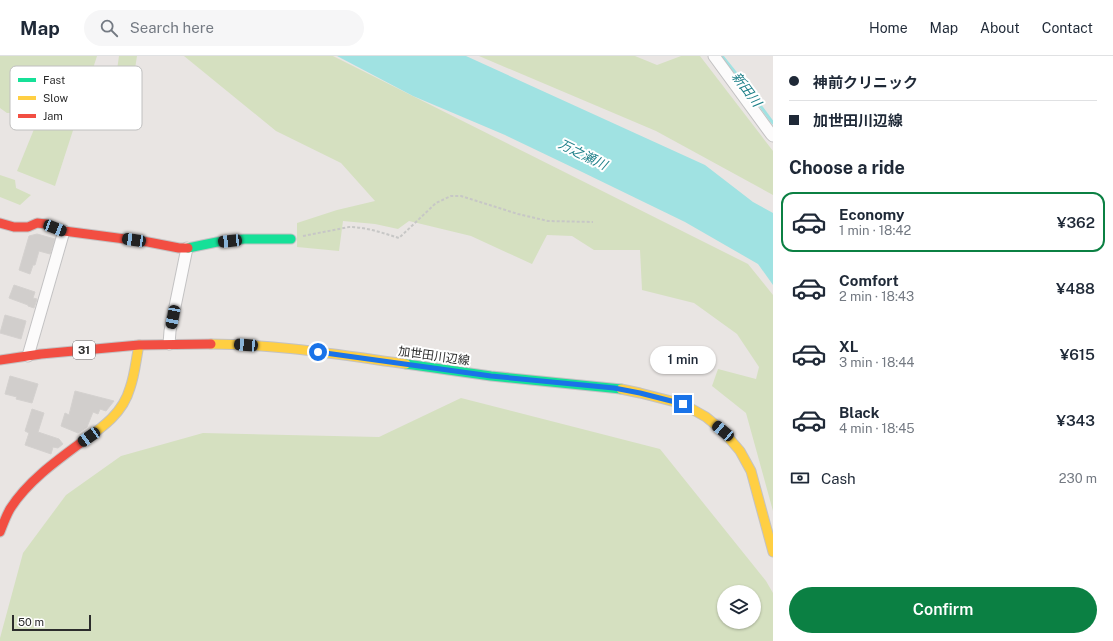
<!DOCTYPE html>
<meta charset="utf-8">
<style>
body{margin:0;font-family:"Public Sans","Noto Sans JP",sans-serif;background:#f6f6f7;color:#1f2937;height:100vh;display:flex;flex-direction:column;font-size:15px;white-space:nowrap}
*{box-sizing:border-box;margin:0}
p{font-size:13px;color:#747a83}
.icon{flex:none;width:22px;height:22px;fill:none;stroke:currentColor;stroke-width:2;stroke-linecap:round;stroke-linejoin:round}
.map{position:relative;flex:1;overflow:hidden}
.details{display:flex;flex-direction:column;background:#fff;width:340px}
.details>*{flex:none}
.top-card{display:grid;align-content:center;height:88px;padding:0 16px;background:#fff}
.buttons{position:absolute;left:717px;top:529px;display:grid;gap:8px}
.buttons a{display:grid;place-items:center;width:44px;height:44px;border-radius:50%;background:#fff;box-shadow:0 1px 3px #0004;font-size:20px}
.scale{position:absolute;left:12px;bottom:10px;width:79px;box-sizing:border-box;padding-left:4px;border:2px solid #2c2c2c;border-top:0;font-size:11px;line-height:14px;white-space:nowrap;color:#2c2c2c;-webkit-text-stroke:3px #fff;paint-order:stroke}
.end{position:absolute;width:18px;height:18px;margin:-9px;border:5px solid #1a73e8;background:#fff;box-shadow:0 0 0 2px #fff}
.from{border-radius:50%}
.bubble{position:absolute;height:28px;border-radius:14px;background:#fff;box-shadow:0 1px 3px #0004;font-size:13px;font-weight:600;line-height:28px;text-align:center}
.car{position:absolute;width:12px;height:24px;margin:-12px -6px;border-radius:5px;box-shadow:0 0 3px 1px #0007;background:linear-gradient(#222 24%,#8ab4d8 0 40%,#222 0 76%,#8ab4d8 0 86%,#222 0)}
.top-card b{display:flex;align-items:center;gap:14px;height:38px;font-size:15px}
.top-card b+b{border-top:1px solid #e0e1e3}
.top-card i{width:10px;height:10px;background:#1f2937}
ul{padding:0;list-style:none}
li{display:flex;align-items:center;gap:12px;height:60px;margin:0 8px 6px;padding:0 8px;border:2px solid transparent;border-radius:12px}
li div{flex:1}
li b{display:block;font-size:15px}
li em{font-style:normal;font-weight:600}
li.active{border-color:#0b8043}
li>.icon{width:36px;height:36px;stroke-width:1.5}
h2{padding:0 16px;font-size:18px;line-height:48px}
.pay{display:flex;align-items:center;gap:10px;height:44px;padding:0 16px;font-size:15px}
.pay p{margin-inline-start:auto}
.primary-button{display:flex;gap:8px;margin-top:auto;padding:8px 16px}
.primary-button a{flex:1;height:46px;border-radius:24px;background:#0b8043;color:#fff;font-size:16px;font-weight:600;line-height:46px;text-align:center}
header{display:flex;align-items:center;gap:24px;box-sizing:border-box;height:56px;padding:0 20px;background:#fff;border-bottom:1px solid #e0e1e3}
header strong{font-size:19px}
nav{display:flex;gap:22px;margin-inline-start:auto;font-size:14px}
.search{width:280px;height:36px;background:#f6f6f7;display:flex;align-items:center;gap:10px;box-sizing:border-box;padding:0 14px;border-radius:22px;color:#747a83;font-size:15px}
main{display:flex;flex:1;min-height:0}
.map>svg:first-child{display:block}
</style>
<header>
<strong>Map</strong>
<div class="search"><svg class="icon" aria-label="search" viewBox="0 0 24 24"><circle cx="10" cy="10" r="6"/><path d="M15 15l6 6"/></svg>Search here</div>
<nav><a>Home</a><a>Map</a><a>About</a><a>Contact</a></nav>
</header>
<main>
<div class="map">
<svg width="773" height="585" viewBox="0 0 773 585">
<rect width="100%" height="100%" fill="#e9e5e3"/>
<g fill="#d5e0c0" fill-rule="evenodd">
<polygon points="0,0 97,0 55,130 17,115 41,56 7,57 0,52"/>
<polygon points="119,0 137,0 133,25 122,25 117,14"/>
<polygon points="184,0 333,0 748,208 773,239 773,455 746,357 712,330 718,313 756,323 759,311 737,278 694,247 642,234 640,194 594,194 572,180 547,179 532,208 471,180 409,165 398,173 375,168 343,165 339,195 297,191 297,167 337,154 375,145 341,107 276,75"/>
<polygon points="479,0 635,0 657,9 681,0 700,0 773,95 773,139 656,75"/>
<polygon points="0,119 15,124 16,132 31,139 20,149 0,141"/>
<path d="M 461,342 L 660,393 L 766,525 L 773,537 L 773,585 L 0,585 L 0,582 L 23,497 L 66,439 L 121,400 L 203,377 L 379,381 ZM 724,536 L 754,536 L 754,566 L 724,566 Z"/>
</g>
<polygon fill="#a0e2e2" points="337,0 466,0 705,109 753,146 773,157 773,229 758,208 685,166 578,114 505,79 413,40"/>
<g fill="none" stroke-linecap="round" stroke-linejoin="round">
<polyline stroke="#a0e2e2" stroke-width="3" points="722,0 742,25 773,67"/>
</g>
<g fill="#d1cecc" stroke="#d4d1cf">
<polygon points="37,178 55,183 50,198 39,195 35,209 33,209 30,218 19,214 29,180"/>
<polygon points="14,229 35,236 33,242 37,243 34,252 28,250 28,249 9,242"/>
<polygon points="5,259 26,265 21,283 0,277"/>
<polygon points="10,320 38,328 32,347 16,343 17,341 5,338"/>
<polygon points="75,335 114,345 106,355 100,353 98,358 93,356 87,371 78,377 61,370 65,357 69,359"/>
<polygon points="32,353 44,357 38,376 59,383 63,388 58,392 53,391 51,398 25,389 29,377 25,375"/>
</g>
<g fill="none" stroke-linecap="round" stroke-linejoin="round">
<defs>
<g id="street">
<polyline points="714,0 771,78 773,80"/>
<polyline points="169,288 170,275 187,192"/>
<polyline points="28,300 64,175"/>
</g>
<g id="fast">
<polyline points="188,192 217,186 244,183 291,183"/>
<polyline points="406,308 491,320 621,333"/>
</g>
<g id="slow">
<path d="M 211,288 C 277,288 341,299 406,308"/>
<polyline points="621,333 640,337 683,348 706,361 723,375 740,395 751,415 773,496"/>
<path d="M 82,386 C 103,371 123,357 130,332 C 135,318 136,303 139,289"/>
</g>
<g id="jam">
<polyline points="0,167 14,171 28,171 37,167 46,168 64,175 148,186 179,192 188,192"/>
<polyline points="0,304 41,298 139,289 211,288"/>
<path d="M 0,476 C 3,468 6,460 10,453 C 27,426 56,405 82,386"/>
</g>
</defs>
<use href="#street" stroke="#c3c2c3" stroke-width="13"/>
<use href="#fast" stroke="#c3c2c3" stroke-width="11"/>
<use href="#slow" stroke="#c3c2c3" stroke-width="11"/>
<use href="#jam" stroke="#c3c2c3" stroke-width="11"/>
<path stroke="#c7c7c6" stroke-width="2" stroke-dasharray="3 2" stroke-linecap="butt" d="M 303,180 L 349,171 C 366,171 383,177 399,182 L 436,147 L 451,140 L 461,140 L 518,158 L 548,165 L 593,166"/>
<use href="#street" stroke="#fcfbfb" stroke-width="11"/>
<use href="#fast" stroke="#16e098" stroke-width="9"/>
<use href="#slow" stroke="#ffcf43" stroke-width="9"/>
<use href="#jam" stroke="#f24e42" stroke-width="9"/>
</g>
<g fill="none" stroke-linecap="round" stroke-linejoin="round">
<polyline stroke="#1a73e8" stroke-width="5" points="318,296 491,320 614,332 640,337 683,348"/>
</g>
<g text-anchor="middle" stroke-width="4" stroke-linejoin="round" paint-order="stroke">
<rect fill="#fff" stroke="#6b6b6b" stroke-width="1" x="73" y="285" width="22" height="18" rx="3"/>
<g font-size="11" font-weight="bold" fill="#2c2c2c">
<text x="84" y="298">31</text>
</g>
<g font-size="12" fill="#2c2c2c" stroke="#fff">
<text transform="translate(434 300) rotate(8)" y="4">加世田川辺線</text>
</g>
<g font-size="13" font-style="italic" fill="#1d7f88" stroke="#fff">
<text transform="translate(747 33) rotate(53)" y="5">新田川</text>
<text transform="translate(583 98) rotate(26)" y="5">万之瀬川</text>
</g>
</g>
<rect x="10" y="10" width="132" height="64" rx="6" fill="#fff" stroke="#c0c0c0" stroke-width="1"/>
<rect x="18" y="22" width="18" height="4" fill="#16e098"/>
<rect x="18" y="40" width="18" height="4" fill="#ffcf43"/>
<rect x="18" y="58" width="18" height="4" fill="#f24e42"/>
<g font-size="11" fill="#2c2c2c">
<text x="43" y="28">Fast</text>
<text x="43" y="46">Slow</text>
<text x="43" y="64">Jam</text>
</g>
</svg>
<div class="buttons">
<a><svg class="icon" aria-label="layers" viewBox="0 0 24 24"><path d="M12 4l9 5-9 5-9-5zM3 14l9 5 9-5"/></svg></a>
</div>
<div class="scale">50 m</div>
<i class="end from" style="left:318px;top:296px"></i>
<i class="end" style="left:683px;top:348px"></i>
<div class="bubble" style="left:650px;top:290px;width:66px">1 min</div>
<i class="car" style="left:55px;top:172px;rotate:111deg"></i>
<i class="car" style="left:134px;top:184px;rotate:278deg"></i>
<i class="car" style="left:230px;top:185px;rotate:264deg"></i>
<i class="car" style="left:173px;top:261px;rotate:191deg"></i>
<i class="car" style="left:246px;top:289px;rotate:274deg"></i>
<i class="car" style="left:723px;top:375px;rotate:310deg"></i>
<i class="car" style="left:89px;top:381px;rotate:235deg"></i>
</div>
<section class="details">
<div class="top-card">
<b><i class="from"></i>神前クリニック</b>
<b><i></i>加世田川辺線</b>
</div>
<h2>Choose a ride</h2>
<ul>
<li class="active"><svg class="icon" aria-label="car" viewBox="0 0 24 24"><path d="M5 17H2v-5l4-1 3-4h7l3 4 3 1v5h-3M9 17h6M6 11h13"/><circle cx="7" cy="17" r="2"/><circle cx="17" cy="17" r="2"/></svg><div><b>Economy</b><p>1 min · 18:42</p></div><em>¥362</em></li>
<li><svg class="icon" aria-label="car" viewBox="0 0 24 24"><path d="M5 17H2v-5l4-1 3-4h7l3 4 3 1v5h-3M9 17h6M6 11h13"/><circle cx="7" cy="17" r="2"/><circle cx="17" cy="17" r="2"/></svg><div><b>Comfort</b><p>2 min · 18:43</p></div><em>¥488</em></li>
<li><svg class="icon" aria-label="car" viewBox="0 0 24 24"><path d="M5 17H2v-5l4-1 3-4h7l3 4 3 1v5h-3M9 17h6M6 11h13"/><circle cx="7" cy="17" r="2"/><circle cx="17" cy="17" r="2"/></svg><div><b>XL</b><p>3 min · 18:44</p></div><em>¥615</em></li>
<li><svg class="icon" aria-label="car" viewBox="0 0 24 24"><path d="M5 17H2v-5l4-1 3-4h7l3 4 3 1v5h-3M9 17h6M6 11h13"/><circle cx="7" cy="17" r="2"/><circle cx="17" cy="17" r="2"/></svg><div><b>Black</b><p>4 min · 18:45</p></div><em>¥343</em></li>
</ul>
<div class="pay"><svg class="icon" aria-label="cash" viewBox="0 0 24 24"><path d="M3 7h18v10H3z"/><circle cx="12" cy="12" r="2"/></svg>Cash<p>230 m</p></div>
<div class="primary-button"><a>Confirm</a></div>
</section>
</main>
